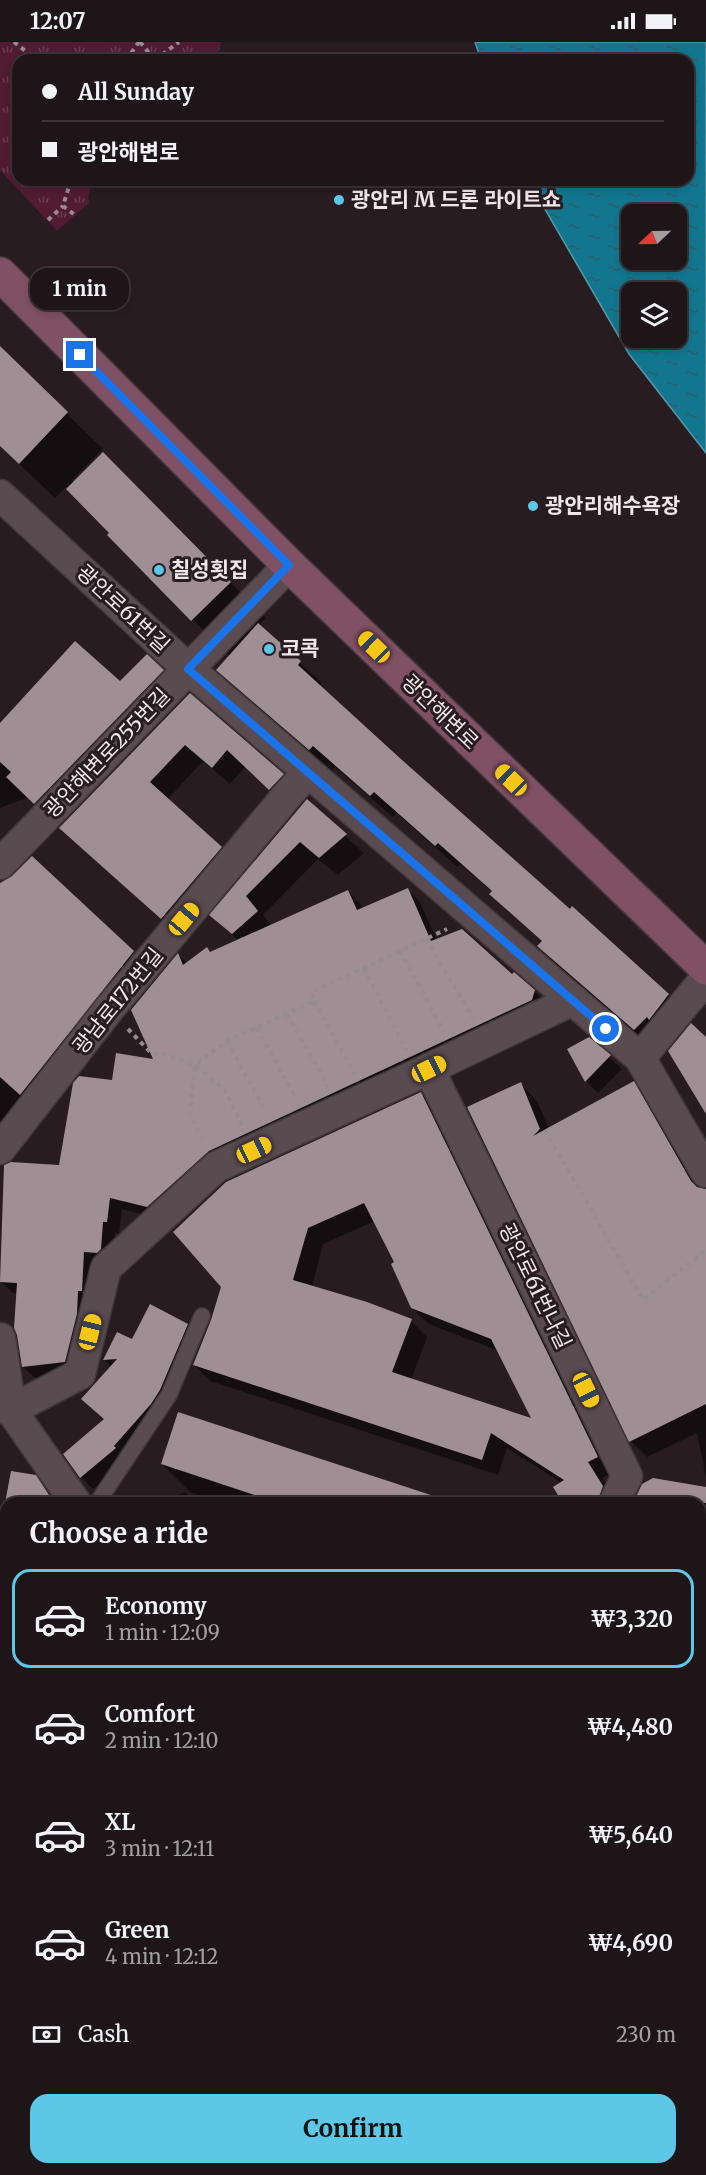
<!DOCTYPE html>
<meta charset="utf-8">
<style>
body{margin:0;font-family:Merriweather,"Noto Sans KR",serif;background:#2b2225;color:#f1f3f6;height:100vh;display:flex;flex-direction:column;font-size:22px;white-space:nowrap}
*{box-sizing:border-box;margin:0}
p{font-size:20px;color:#a19fa2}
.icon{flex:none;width:33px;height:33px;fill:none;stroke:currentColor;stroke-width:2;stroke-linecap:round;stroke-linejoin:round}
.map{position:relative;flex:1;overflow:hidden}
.sheet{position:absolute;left:0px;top:1455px;width:706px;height:678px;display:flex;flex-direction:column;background:#1e1518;border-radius:18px 18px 0 0;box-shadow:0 3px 9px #0003,0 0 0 2px #3c3437}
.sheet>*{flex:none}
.guide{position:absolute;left:12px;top:12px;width:682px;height:132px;border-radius:18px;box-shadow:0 3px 9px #0003,0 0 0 2px #3c3437;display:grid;align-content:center;height:132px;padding:0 30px;background:#1e1518}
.needle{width:39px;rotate:248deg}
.fabs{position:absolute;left:621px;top:162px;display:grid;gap:12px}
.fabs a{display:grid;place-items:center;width:66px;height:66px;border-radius:12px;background:#1e1518;box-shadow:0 3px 9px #0003,0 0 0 2px #3c3437;font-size:30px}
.end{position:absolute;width:27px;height:27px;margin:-14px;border:8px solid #1a73e8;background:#fff;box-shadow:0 0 0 3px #fff}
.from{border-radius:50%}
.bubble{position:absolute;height:42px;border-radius:18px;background:#1e1518;box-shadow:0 3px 9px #0003,0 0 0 2px #3c3437;font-size:20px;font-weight:700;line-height:42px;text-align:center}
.car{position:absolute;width:18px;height:36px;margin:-18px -9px;border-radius:8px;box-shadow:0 0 4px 2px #0007;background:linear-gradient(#f5c518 24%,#345 0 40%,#f5c518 0 76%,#345 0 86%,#f5c518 0)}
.guide b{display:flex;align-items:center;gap:21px;height:57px;font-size:22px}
.guide b+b{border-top:2px solid #3c3437}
.guide i{width:15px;height:15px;background:#f1f3f6}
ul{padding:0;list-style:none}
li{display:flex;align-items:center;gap:18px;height:99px;margin:0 12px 9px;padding:0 18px;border:3px solid transparent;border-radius:18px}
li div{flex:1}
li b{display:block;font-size:22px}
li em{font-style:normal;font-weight:700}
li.selected{border-color:#5cc7e7}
li>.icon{width:54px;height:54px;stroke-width:1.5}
h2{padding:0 30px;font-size:27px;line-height:72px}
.pay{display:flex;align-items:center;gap:15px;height:66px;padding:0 30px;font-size:22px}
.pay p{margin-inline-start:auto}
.button{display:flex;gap:12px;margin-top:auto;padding:12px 30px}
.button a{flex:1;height:69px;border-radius:18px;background:#5cc7e7;color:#111;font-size:24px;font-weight:700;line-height:69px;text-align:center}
.status{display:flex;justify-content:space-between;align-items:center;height:42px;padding:0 30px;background:#1e1518;direction:ltr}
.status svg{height:16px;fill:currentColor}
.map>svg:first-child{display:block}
</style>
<div class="status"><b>12:07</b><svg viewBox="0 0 49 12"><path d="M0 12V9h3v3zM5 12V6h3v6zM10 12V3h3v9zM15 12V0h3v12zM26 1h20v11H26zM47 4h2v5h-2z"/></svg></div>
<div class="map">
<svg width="706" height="2133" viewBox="0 0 706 2133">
<defs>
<pattern id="park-tufts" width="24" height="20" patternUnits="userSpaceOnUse" patternTransform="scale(1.5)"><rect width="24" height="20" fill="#511c32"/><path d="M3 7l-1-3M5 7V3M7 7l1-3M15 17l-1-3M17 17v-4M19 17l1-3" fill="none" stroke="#6a3d50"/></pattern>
<pattern id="water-ripples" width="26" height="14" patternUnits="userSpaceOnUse" patternTransform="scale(1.5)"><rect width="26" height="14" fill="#12768f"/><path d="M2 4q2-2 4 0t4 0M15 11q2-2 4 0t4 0" fill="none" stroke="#2d5e6a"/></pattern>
</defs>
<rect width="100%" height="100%" fill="#281c20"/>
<polygon fill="url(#park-tufts)" points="0,0 221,0 217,18 18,18 18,138 93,138 88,155 89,161 57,189 0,128"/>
<polygon fill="#511c32" points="6,1982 6,2127 219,2127 220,2133 0,2133 0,1983"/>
<path fill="url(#water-ripples)" stroke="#5498aa" stroke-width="1.5" fill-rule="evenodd" d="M 475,0 L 706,0 L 706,411 L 629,312 L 528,138 L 688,138 L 688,18 L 481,18 ZM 632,172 L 676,172 L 676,218 L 632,218 ZM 632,250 L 676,250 L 676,296 L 632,296 Z"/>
<g fill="#0007" fill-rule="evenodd">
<polygon points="0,306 103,407 72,438 74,440 103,412 266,576 258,583 322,641 319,645 571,869 653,939 690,975 657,1009 560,926 539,904 543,900 512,873 491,852 492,850 460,822 458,825 396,771 393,775 335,725 332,729 240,649 218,628 230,615 109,493 111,491 66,445 55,456 0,404"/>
<polygon points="163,629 176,642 48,773 29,755 0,766 0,682 120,641"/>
<polygon points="190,653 300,750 288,764 245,725 230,742 203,719 167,758 238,823 179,894 61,786"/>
<polygon points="307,760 364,811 338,833 318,817 263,873 272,884 348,849 360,862 363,867 407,847 420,860 437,899 513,934 534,949 547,962 221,1121 160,1177 122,1167 119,1192 115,1191 113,1220 77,1332 36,1337 23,1325 18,1252 13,1251 0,1239 60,1124 113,1039 156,1019 179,913 187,922 239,899 211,873"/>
<polygon points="32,816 146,924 0,1105 0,1036 6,1035 0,1030 0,840 6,840"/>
<polygon points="589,997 622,1027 598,1051 586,1039 569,1008"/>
<polygon points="633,1041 650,1058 702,1148 706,1149 706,1435 697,1391 647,1415 631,1399 469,1066 521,1042 537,1059 549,1087"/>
<path d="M 421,1051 L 437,1068 L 613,1431 L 602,1436 L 618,1461 L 565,1461 L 562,1441 L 507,1406 L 498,1433 L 210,1339 L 194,1323 L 212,1278 ZM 375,1179 L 396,1221 L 412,1266 L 429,1282 L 499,1309 L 534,1379 L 411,1338 L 427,1295 L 411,1279 L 312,1245 L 323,1202 Z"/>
<polygon points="187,1283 200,1295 127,1419 93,1447 81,1435 65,1412 105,1378 112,1325 105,1318 118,1292 132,1299"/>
<polygon points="162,1422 437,1461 223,1461 191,1451"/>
<polygon points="35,1435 57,1461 7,1461"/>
<polygon points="706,1446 706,1508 700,1507 700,1461 635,1461"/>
<polygon points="185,1450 196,1461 156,1461"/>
<polygon points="700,1524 706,1524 706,1592 700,1591"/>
<polygon points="0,1550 6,1551 6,1608 0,1607"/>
<polygon points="700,1685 706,1686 706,1736 700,1735"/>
<polygon points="0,1822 6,1828 6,1907 0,1906"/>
<polygon points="700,1847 706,1852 706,1883 700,1914"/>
</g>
<g fill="#9f8f94" fill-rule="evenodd">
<polygon points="0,304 68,370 19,422 0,404"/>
<polygon points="103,410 231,540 191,579 107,493 109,491 66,447"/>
<polygon points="258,581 301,619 298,623 402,718 570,867 572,864 669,952 649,978 647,975 634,988 537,904 542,899 489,852 492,849 438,801 435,804 374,750 370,754 313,704 309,708 216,628"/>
<polygon points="75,599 120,639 147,612 164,628 34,762 6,735 11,730 0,720 0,681"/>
<polygon points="190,651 284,732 269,748 227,708 212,726 185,703 150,740 222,805 161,877 59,786"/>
<polygon points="307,757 347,792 319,816 300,800 246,854 258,869 232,892 209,873"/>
<polygon points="32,814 134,909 20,1053 0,1035 0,841 12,834"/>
<polygon points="408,846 431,899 462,887 512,932 514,930 535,948 532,958 209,1109 147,1165 110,1156 107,1180 103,1180 101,1207 97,1211 84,1210 82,1249 78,1249 77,1272 65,1320 22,1325 17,1293 14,1286 17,1241 0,1240 4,1123 11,1120 59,1123 73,1041 79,1034 112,1038 116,1011 153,1017 131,968 178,911 183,923 207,905 210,910 348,848 357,868"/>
<polygon points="691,981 706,995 706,1072 668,1009"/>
<polygon points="589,995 611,1013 585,1040 567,1007"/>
<polygon points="634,1039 691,1139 697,1145 706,1147 706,1362 629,1400 467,1065 521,1040 540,1087 533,1094"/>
<path d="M 421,1050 L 598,1415 L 588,1420 L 603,1444 L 597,1461 L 563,1461 L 553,1445 L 564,1438 L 491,1391 L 482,1418 L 193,1323 L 211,1278 L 221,1245 L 173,1190 L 226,1140 ZM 364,1161 L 394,1220 L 391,1222 L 411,1266 L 491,1297 L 531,1376 L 392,1330 L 412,1277 L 367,1260 L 293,1238 L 308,1186 Z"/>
<polygon points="150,1262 188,1282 160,1348 151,1362 114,1404 116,1406 80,1436 63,1412 104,1377 81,1357 117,1317 103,1318 117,1290 132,1297"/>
<polygon points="178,1370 443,1457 442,1461 279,1461 161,1422"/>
<polygon points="11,1429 36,1433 53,1459 50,1461 5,1461"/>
<polygon points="653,1436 706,1445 706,1461 633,1461 642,1442"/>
</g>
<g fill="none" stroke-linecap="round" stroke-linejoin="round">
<defs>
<g id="service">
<polyline points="97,1461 169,1353 202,1274"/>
<polyline points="617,2127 617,2133"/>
</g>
<g id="minor">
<polyline points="0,453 184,623 640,1016 706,1130"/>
<polyline points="0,822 289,523"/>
<polyline points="640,1016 706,936"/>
<polyline points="429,1027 627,1434 614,1461"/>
<polyline points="0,1107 109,967 289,751 308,731"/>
<polyline points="0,1296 11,1368 76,1461"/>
<polyline points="0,1366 11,1368 80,1332 106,1226 216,1125 418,1032 573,958"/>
<polyline points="700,1505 706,1506"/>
<polyline points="0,1895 6,1896"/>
<polyline points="700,2018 706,2019"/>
<polyline points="309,2127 311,2133"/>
</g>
<g id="secondary">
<polyline points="0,232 289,523 706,926"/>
<polyline points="0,1637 6,1639"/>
<polyline points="700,1765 706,1766"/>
</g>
</defs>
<use href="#service" stroke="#41383b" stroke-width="18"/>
<use href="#minor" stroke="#41383b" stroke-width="33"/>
<use href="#secondary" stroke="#41383b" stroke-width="36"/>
<g stroke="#958c8e" stroke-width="4" stroke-dasharray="4.5 4.5" stroke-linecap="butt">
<polyline points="14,0 37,18"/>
<polyline points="140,0 155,18"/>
<polyline points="126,18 139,0"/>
<polyline points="155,18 179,0"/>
<polyline points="71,138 63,164 75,173"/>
<polyline points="48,178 63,164"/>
<polyline points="426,897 473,976"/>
<polyline points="400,909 444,990"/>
<polyline points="364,926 406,1008"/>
<polyline points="314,959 355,1032"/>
<polyline points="287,972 328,1044"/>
<polyline points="257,986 296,1056"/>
<polyline points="128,987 152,1012 164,1012 195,1023 190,1073 204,1100"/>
<polyline points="227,999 266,1070"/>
<polyline points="242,1083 225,1048 195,1023 227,999 314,959 312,950 447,887"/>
<polyline points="545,1088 643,1258 706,1208"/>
</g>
<use href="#service" stroke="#594b50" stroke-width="15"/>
<use href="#minor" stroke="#594b50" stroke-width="30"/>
<use href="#secondary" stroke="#805064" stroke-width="33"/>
</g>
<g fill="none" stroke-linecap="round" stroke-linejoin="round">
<polyline stroke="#1a73e8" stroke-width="8" points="80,313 289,523 188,627 606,987"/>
</g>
<g fill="#5cc7e7" stroke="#281c20" stroke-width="2">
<circle cx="339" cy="158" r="6"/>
<circle cx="533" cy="464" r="6"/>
<circle cx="159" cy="528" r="6"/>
<circle cx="269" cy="607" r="6"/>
</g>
<g text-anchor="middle" stroke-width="6" stroke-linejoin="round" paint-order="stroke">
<g font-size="21" font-weight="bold" fill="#efe7e9" stroke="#281c20" text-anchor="start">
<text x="351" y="165">광안리 M 드론 라이트쇼</text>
<text x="545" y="471">광안리해수욕장</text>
<text x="171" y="535">칠성횟집</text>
<text x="281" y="614">코콕</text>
</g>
<g font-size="21" fill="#efe7e9" stroke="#281c20">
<text transform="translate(123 567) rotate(43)" y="7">광안로61번길</text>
<text transform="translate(440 670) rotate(44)" y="7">광안해변로</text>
<text transform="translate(107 711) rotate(-46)" y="7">광안해변로255번길</text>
<text transform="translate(118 959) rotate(-51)" y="7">광남로172번길</text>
<text transform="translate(535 1244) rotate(64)" y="7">광안로61번나길</text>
</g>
</g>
</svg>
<div class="fabs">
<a><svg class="needle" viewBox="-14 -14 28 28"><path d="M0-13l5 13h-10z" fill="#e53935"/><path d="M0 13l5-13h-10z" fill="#a19fa2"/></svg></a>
<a><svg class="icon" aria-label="layers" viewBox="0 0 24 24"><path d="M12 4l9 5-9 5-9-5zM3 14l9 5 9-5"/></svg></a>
</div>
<i class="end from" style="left:606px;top:987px"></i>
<i class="end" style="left:80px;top:313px"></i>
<div class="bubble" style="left:30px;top:226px;width:99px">1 min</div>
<i class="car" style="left:374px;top:605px;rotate:314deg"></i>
<i class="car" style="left:511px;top:738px;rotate:314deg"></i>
<i class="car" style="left:184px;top:877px;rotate:40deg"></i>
<i class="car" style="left:429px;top:1027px;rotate:64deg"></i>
<i class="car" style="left:254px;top:1108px;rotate:65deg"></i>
<i class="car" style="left:90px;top:1290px;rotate:14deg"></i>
<i class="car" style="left:586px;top:1348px;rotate:154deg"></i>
<div class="guide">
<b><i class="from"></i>All Sunday</b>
<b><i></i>광안해변로</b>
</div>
<section class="sheet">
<h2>Choose a ride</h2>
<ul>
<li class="selected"><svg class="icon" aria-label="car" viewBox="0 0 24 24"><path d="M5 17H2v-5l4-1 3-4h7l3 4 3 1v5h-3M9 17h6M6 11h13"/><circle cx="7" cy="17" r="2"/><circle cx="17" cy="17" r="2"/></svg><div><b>Economy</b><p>1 min · 12:09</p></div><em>₩3,320</em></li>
<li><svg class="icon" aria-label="car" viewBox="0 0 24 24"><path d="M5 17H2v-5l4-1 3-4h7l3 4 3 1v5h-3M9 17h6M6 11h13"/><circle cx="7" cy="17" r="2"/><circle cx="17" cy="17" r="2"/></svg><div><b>Comfort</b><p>2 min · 12:10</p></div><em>₩4,480</em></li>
<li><svg class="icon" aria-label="car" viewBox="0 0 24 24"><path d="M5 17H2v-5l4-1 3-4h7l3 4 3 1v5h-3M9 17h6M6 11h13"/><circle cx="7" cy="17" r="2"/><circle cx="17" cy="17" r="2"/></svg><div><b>XL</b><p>3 min · 12:11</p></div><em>₩5,640</em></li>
<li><svg class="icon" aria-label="car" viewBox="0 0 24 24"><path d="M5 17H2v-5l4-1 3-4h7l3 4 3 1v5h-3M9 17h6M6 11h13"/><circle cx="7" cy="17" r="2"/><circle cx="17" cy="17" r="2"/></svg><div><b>Green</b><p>4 min · 12:12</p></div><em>₩4,690</em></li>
</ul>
<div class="pay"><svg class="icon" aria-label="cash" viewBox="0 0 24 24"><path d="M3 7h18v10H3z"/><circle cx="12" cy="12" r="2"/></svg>Cash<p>230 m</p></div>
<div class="button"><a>Confirm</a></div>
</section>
</div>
